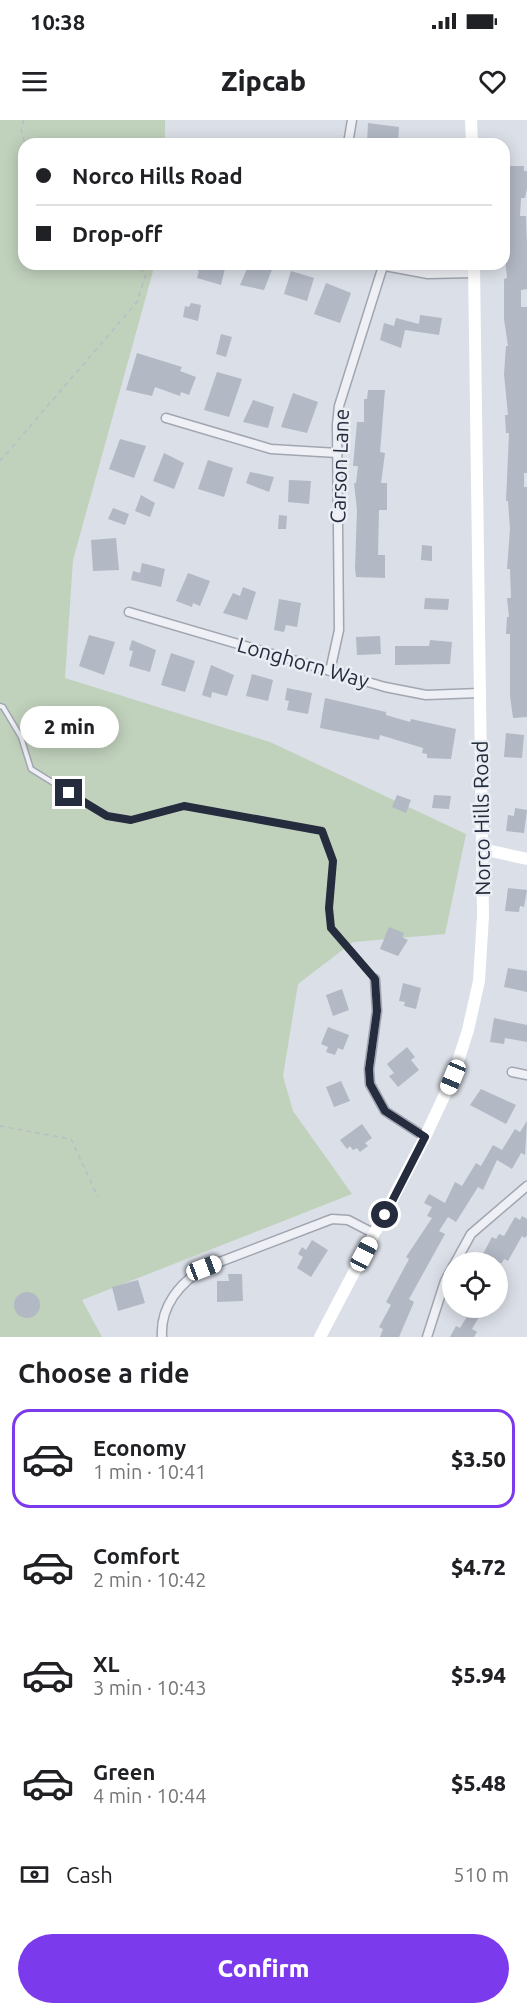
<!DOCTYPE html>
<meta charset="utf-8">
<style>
body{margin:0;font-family:Ubuntu,sans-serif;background:#f6f6f6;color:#202124;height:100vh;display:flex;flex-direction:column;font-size:22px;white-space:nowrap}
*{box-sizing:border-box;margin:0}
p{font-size:20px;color:#757577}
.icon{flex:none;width:33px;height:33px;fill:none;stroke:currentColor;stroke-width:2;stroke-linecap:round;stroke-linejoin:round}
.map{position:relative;height:1217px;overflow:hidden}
.panel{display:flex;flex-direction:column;background:#fff;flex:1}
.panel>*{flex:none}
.top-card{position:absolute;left:18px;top:18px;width:492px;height:132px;border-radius:18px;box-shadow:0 3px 15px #0003;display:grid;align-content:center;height:132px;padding:0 18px;background:#fff}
.buttons{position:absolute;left:442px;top:1132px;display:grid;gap:12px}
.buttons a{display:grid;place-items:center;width:66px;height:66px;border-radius:50%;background:#fff;box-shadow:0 3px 15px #0003;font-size:30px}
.end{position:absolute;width:27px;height:27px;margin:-14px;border:8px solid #252c3d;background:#fff;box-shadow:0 0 0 3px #fff}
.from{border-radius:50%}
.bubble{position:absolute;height:42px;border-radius:21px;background:#fff;box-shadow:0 3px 15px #0003;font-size:20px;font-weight:800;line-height:42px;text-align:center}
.car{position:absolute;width:18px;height:36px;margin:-18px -9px;border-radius:8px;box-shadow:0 0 4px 2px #0007;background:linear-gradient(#fff 24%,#345 0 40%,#fff 0 76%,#345 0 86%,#fff 0)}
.top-card b{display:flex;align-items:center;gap:21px;height:57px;font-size:22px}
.top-card b+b{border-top:2px solid #e0e0e0}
.top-card i{width:15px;height:15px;background:#202124}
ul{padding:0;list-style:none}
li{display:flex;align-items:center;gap:18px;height:99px;margin:0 12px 9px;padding:0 6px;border:3px solid transparent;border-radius:18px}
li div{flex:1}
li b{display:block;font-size:22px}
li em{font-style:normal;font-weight:800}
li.current{border-color:#7c3aed}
li>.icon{width:54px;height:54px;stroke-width:1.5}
h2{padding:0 18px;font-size:27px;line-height:72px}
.pay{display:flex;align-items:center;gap:15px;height:66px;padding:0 18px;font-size:22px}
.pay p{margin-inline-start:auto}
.action{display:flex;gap:12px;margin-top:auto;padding:12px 18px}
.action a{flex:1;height:69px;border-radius:36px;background:#7c3aed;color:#fff;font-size:24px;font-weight:800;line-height:69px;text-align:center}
.status{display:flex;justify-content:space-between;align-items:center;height:42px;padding:0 30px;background:#fff;direction:ltr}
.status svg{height:16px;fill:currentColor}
header{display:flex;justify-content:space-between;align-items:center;height:78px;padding:0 18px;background:#fff;font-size:27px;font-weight:800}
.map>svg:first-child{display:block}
</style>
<div class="status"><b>10:38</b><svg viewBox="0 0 49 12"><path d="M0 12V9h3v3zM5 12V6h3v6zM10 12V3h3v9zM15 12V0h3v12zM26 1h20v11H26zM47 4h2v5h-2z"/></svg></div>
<header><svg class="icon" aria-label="menu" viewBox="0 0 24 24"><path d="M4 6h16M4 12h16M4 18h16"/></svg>Zipcab<svg class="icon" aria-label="heart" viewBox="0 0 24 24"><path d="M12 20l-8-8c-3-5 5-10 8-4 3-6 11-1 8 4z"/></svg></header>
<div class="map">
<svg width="527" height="1217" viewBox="0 0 527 1217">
<rect width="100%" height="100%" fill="#dbdfe7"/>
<polygon fill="#c0d1bc" points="0,0 165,0 165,24 24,24 24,144 155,144 73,440 65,558 270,622 466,714 445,814 353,822 298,864 283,956 293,991 352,1074 82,1180 102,1217 0,1217"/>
<g fill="#b2b8c4">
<polygon points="368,3 399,7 398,24 367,24"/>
<polygon points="506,46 524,46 524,51 527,51 527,68 525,78 521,78 520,96 526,96 527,125 527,169 521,170 521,187 527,187 527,353 524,353 524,367 527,367 527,597 513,598 510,576 510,514 506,514 507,497 509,497 507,478 511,478 510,449 507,449 510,409 508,381 506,381 509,313 506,313 505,295 508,295 504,254 506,226 508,226 504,199 504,159 507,158 504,128"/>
<polygon points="182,144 226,144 221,165 197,158 199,151"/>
<polygon points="249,144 273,147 264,170 240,165"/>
<polygon points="291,151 314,158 307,181 284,174"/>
<polygon points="326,163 351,173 340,203 314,194"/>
<polygon points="191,183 201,185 198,201 183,197 185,186 189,187"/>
<polygon points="420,195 442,198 439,215 405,210 401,228 380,220 384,203 394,206 396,198 419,204"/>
<polygon points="221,214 232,217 226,237 216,234"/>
<polygon points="137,233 182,247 180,251 196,257 189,275 181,272 180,276 155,267 152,276 126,270"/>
<polygon points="217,252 242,259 229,297 204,290"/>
<polygon points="368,270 385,270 380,332 385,333 381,363 387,363 387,390 379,390 378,435 385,435 385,458 356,457 355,448 357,390 354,363 356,363 358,346 353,346 357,302 364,302 364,279 367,279"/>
<polygon points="293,273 318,282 307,313 281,307"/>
<polygon points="253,280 274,287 268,308 243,302"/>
<polygon points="120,319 146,326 134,358 109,349"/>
<polygon points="164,333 184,343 174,369 153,361"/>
<polygon points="208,340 233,348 224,377 198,369"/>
<polygon points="250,352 274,357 269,372 246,363"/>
<polygon points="289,360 311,361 309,384 288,382"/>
<polygon points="141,375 155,383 150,397 135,391"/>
<polygon points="113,388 129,394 125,405 108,399"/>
<polygon points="279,395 287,396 286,409 278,409"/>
<polygon points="116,418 119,450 93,451 91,420"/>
<polygon points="422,425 432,426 432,441 421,440"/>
<polygon points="142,443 165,449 161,467 131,460 133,451 140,453"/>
<polygon points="188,453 210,461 200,486 193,483 192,487 176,481"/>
<polygon points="243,467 256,472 247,500 223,493 233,473 240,476"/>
<polygon points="425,478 449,479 448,490 424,489"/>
<polygon points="279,479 301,483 297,507 286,505 284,512 274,510"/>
<polygon points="89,515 115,522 104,555 79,546"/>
<polygon points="380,516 381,534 357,535 356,517"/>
<polygon points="132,520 156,530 150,552 129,546 133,531 129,530"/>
<polygon points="430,520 452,522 450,544 395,545 395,526 429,526"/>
<polygon points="171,533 195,541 185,572 161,565"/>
<polygon points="211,545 234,555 227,576 212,572 211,578 202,575"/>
<polygon points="252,554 273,560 268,581 246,576"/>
<polygon points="287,568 312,573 308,594 287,590 289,581 285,580"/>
<polygon points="325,578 386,592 386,595 410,602 411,599 456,609 451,639 427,638 427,634 422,633 423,628 380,615 379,620 320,608"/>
<polygon points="506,613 524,615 522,638 504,637"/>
<polygon points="397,675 411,680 406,693 392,687"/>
<polygon points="434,675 451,676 449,689 432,688"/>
<polygon points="515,688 527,690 524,713 506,711 508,695 514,696"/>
<polygon points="508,768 527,770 524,787 520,786 519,792 505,791"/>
<polygon points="389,807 404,813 402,817 408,820 398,836 380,829"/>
<polygon points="508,848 527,851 527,872 504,867"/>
<polygon points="403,863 421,868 416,889 404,886 405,882 399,881"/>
<polygon points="342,869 349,890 333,896 326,875"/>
<polygon points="494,898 527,905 527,922 505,918 504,924 490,922"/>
<polygon points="328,907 349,915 343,930 338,928 335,935 326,932 328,927 321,924"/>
<polygon points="407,927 415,937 411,940 419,950 398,967 389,956 394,953 387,944"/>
<polygon points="341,961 350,981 334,987 326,967"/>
<polygon points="481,969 516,985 506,1004 470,985"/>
<polygon points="527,1001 525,1035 521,1033 512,1049 497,1040 483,1070 478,1067 456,1102 448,1097 439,1111 445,1114 409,1179 414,1182 399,1217 380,1217 383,1209 379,1207 391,1185 386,1182 409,1139 406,1137 432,1098 427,1096 432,1087 424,1083 429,1074 445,1083 455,1062 462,1066 476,1043 481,1046 493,1025 502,1030 515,1009 520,1012"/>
<polygon points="362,1004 372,1018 365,1023 368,1026 360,1032 357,1028 353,1030 350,1026 347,1029 340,1020"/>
<polygon points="522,1096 527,1099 527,1115 525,1118 522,1116 508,1141 504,1139 502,1143 478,1143 492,1117 496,1119 499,1114 504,1116 515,1097 520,1100"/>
<polygon points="312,1120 328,1130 311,1157 297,1148 303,1137 298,1134 302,1127 306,1130"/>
<polygon points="228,1154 242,1154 243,1181 217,1182 217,1161 229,1161"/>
<polygon points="138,1160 145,1183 118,1191 112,1167"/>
<circle cx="27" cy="1185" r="13"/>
<polygon points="456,1188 484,1188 472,1209 477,1212 474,1217 450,1217 456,1206 460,1208 468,1195"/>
</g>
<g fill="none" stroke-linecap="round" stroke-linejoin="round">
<defs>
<polyline id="lane" points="0,586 3,587 21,617 31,649 107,696 131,700 184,686 322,711 333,741 329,788 331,808 374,858"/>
<g id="street">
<polyline points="348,24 352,0"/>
<polyline points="374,144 428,154 474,153"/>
<polyline points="166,298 271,329 337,333"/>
<polyline points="129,492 385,567 426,575 479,573"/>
<polyline points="330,551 339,510 337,304 339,286 383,146"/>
<polyline points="375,859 377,891 369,949 370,964 385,991 425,1017"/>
<polyline points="512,952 527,955"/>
<polyline points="455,1143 471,1114 527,1066"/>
<path d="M 162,1217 C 160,1186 180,1163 204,1148 L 332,1099 L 348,1100 L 375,1114"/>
<polyline points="427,1217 445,1161 453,1146"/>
</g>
</defs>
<use href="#lane" stroke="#a1a6b1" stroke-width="7"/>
<use href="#street" stroke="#a1a6b1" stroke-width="11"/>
<g stroke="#babdc5" stroke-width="1.5" stroke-dasharray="4.5 4.5" stroke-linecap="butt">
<polyline points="24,0 21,9 25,24"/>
<polyline points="0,341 137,182 146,154 133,144"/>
<polyline points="0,1006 71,1019 98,1077"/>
</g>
<use href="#lane" stroke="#eef0f5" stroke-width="4"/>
<use href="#street" stroke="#eef0f5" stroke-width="8"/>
<g stroke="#fff" stroke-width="12">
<polyline points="471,0 472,24"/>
<polyline points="482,729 527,739"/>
<polyline points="320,1217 425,1017 453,957 468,910 479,861 483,796 474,144"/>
</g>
</g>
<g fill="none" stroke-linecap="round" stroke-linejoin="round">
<polyline stroke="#252c3d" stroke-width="8" points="69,673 107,696 131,700 184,686 322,711 333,741 329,788 331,808 375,859 377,891 369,949 370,964 385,991 425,1017 385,1095"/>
</g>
<g text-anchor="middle" stroke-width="5" stroke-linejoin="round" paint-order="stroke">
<g font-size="21" fill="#252c3d" stroke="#eaeef4">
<text transform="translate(340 346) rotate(-88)" y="7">Carson Lane</text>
<text transform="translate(303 543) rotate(16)" y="7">Longhorn Way</text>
<text transform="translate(482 698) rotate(-91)" y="7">Norco Hills Road</text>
</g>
</g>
</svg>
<div class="buttons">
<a><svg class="icon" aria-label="locate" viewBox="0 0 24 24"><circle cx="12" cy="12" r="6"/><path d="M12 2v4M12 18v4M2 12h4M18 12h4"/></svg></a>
</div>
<i class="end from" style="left:385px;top:1095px"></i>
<i class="end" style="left:69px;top:673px"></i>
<div class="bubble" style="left:20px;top:586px;width:99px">2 min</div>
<i class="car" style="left:453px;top:957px;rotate:203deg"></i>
<i class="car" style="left:364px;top:1134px;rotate:28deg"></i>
<i class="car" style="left:204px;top:1148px;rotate:69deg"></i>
<div class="top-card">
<b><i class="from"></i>Norco Hills Road</b>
<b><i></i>Drop-off</b>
</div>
</div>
<section class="panel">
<h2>Choose a ride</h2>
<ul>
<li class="current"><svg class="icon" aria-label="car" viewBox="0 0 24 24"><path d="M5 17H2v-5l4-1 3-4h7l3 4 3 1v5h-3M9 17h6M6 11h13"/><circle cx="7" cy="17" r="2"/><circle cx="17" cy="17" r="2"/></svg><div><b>Economy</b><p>1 min · 10:41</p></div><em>$3.50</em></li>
<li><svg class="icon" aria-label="car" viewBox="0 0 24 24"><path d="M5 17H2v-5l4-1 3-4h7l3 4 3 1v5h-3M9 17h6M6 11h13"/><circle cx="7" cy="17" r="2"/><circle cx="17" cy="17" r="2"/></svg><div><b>Comfort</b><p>2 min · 10:42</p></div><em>$4.72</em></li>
<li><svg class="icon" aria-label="car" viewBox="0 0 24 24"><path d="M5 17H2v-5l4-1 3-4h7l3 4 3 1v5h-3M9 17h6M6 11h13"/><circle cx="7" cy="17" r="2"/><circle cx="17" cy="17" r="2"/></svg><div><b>XL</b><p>3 min · 10:43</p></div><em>$5.94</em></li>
<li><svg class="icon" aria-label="car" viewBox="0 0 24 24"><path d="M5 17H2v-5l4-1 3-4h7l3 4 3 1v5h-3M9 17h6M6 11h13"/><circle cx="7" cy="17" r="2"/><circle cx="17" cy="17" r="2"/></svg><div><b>Green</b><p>4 min · 10:44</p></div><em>$5.48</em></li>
</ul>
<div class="pay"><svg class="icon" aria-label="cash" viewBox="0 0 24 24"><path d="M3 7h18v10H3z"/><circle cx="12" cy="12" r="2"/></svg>Cash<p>510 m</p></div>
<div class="action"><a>Confirm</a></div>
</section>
